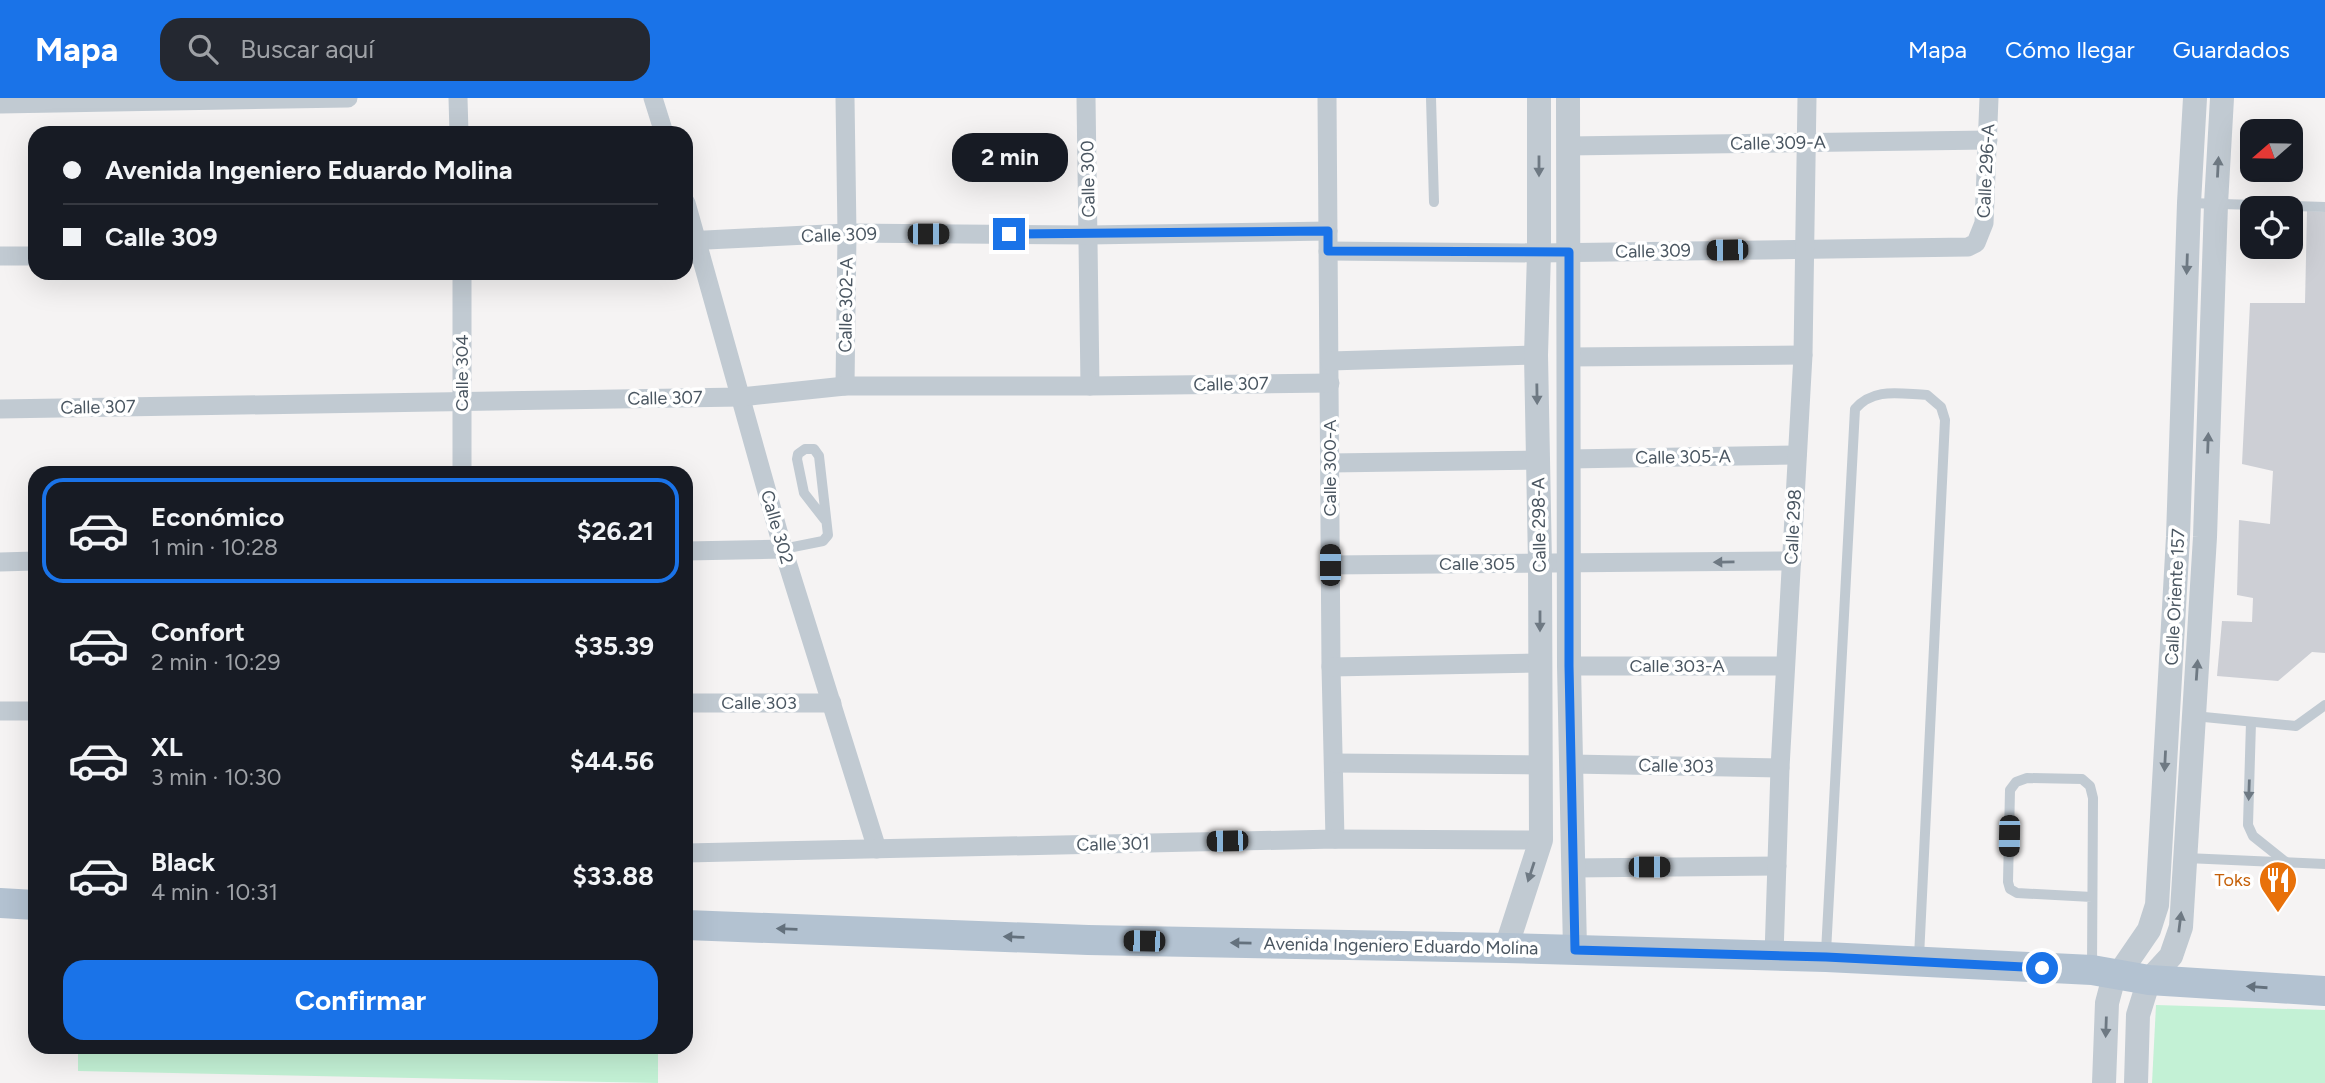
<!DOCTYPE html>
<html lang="es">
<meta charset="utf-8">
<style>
body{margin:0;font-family:Figtree,sans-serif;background:#242831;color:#f1f3f6;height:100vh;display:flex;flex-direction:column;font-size:26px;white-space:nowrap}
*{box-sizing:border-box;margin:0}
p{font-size:23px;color:#9ea1a6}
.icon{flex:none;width:38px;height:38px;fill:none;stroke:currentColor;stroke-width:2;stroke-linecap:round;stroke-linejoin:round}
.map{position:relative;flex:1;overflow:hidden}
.side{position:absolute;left:28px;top:368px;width:665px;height:588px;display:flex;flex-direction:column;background:#171b24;border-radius:21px;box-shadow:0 7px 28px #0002}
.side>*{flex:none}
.top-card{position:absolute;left:28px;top:28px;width:665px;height:154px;border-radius:21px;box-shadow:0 7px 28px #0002;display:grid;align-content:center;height:154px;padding:0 35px;background:#171b24}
.needle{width:46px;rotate:250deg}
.controls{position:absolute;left:2240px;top:21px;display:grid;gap:14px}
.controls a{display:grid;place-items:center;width:63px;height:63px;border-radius:14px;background:#171b24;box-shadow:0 7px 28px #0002;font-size:35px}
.end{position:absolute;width:32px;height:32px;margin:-16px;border:9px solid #1a73e8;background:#fff;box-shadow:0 0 0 4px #fff}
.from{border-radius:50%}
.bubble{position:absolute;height:49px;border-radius:21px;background:#171b24;box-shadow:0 7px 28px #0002;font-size:23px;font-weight:700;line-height:49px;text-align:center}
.car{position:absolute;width:21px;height:42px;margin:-21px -10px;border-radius:9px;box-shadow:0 0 5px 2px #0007;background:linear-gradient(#222 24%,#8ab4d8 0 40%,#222 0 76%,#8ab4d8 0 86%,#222 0)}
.top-card b{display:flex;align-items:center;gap:24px;height:66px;font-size:26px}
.top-card b+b{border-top:2px solid #363941}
.top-card i{width:18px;height:18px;background:#f1f3f6}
ul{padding:12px 0 0;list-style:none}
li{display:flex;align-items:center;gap:21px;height:105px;margin:0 14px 10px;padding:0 21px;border:4px solid transparent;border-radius:21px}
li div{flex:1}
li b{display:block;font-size:26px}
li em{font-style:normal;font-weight:700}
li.current{border-color:#1a73e8}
li>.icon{width:63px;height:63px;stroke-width:1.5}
.cta{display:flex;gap:14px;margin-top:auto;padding:14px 35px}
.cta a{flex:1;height:80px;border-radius:21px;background:#1a73e8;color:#fff;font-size:28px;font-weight:700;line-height:80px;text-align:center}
header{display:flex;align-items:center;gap:42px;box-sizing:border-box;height:98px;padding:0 35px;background:#1a73e8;color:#fff}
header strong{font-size:33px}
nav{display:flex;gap:38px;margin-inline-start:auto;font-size:24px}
.search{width:490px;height:63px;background:#242831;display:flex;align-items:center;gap:18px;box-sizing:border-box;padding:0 24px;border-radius:21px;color:#9ea1a6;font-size:26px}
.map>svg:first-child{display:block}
</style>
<header>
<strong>Mapa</strong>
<div class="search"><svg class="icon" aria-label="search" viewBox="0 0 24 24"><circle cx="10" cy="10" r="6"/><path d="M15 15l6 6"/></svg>Buscar aquí</div>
<nav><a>Mapa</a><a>Cómo llegar</a><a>Guardados</a></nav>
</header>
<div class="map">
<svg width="2325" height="985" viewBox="0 0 2325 985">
<rect width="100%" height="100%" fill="#f5f3f3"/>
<g fill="#c3f1d5">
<polygon points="2156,907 2325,912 2325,985 2152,985"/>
<polygon points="78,949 658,949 658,985 78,973"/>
</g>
<polygon fill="#cdcfd5" points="2307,113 2325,114 2325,555 2312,554 2278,583 2217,578 2222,523 2252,524 2253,500 2237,497 2239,422 2270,426 2273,373 2242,366 2250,205 2305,205"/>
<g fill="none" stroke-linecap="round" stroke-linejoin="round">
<g stroke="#c1cad2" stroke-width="10">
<polyline points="1431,0 1434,104"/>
<polyline points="2189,105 2325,109"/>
<polyline points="783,451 823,443 828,437 819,358 814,351 805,351 798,356 797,361 804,395 825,422"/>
<polyline points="2194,618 2296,628 2325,607"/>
<polyline points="2251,624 2248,727 2253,738 2287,765"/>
<polyline points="2186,760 2325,766"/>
<path d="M 1826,854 L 1855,311 C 1874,289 1900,296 1927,297 L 1941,309 L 1945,322 L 1919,859"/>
<polyline points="2092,869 2093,700 2090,688 2082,681 2027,680 2016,684 2010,692 2008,784 2010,791 2017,795 2092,799"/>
</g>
<g stroke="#c1cad2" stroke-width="19">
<polyline points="458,0 459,35"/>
<polyline points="653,0 664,35"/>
<polyline points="1086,0 1090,288"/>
<polyline points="1327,0 1331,569 1335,741"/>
<polyline points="0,6 348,0"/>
<polyline points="1568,48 1988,42"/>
<polyline points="686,105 783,451 877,751"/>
<polyline points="686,143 847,135 1089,137 1328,133"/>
<polyline points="1328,153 1539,155 1968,149 1976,145 1984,125 1989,0"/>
<polyline points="0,158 35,158"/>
<polyline points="462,175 462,374"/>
<polyline points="1568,259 1803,257"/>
<polyline points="1330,263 1536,257"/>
<polyline points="845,288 847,135 845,0"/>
<polyline points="0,311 741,299 845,288 1090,288 1330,285"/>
<polyline points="1570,361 1797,357"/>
<polyline points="1330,365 1538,362"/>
<polyline points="686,453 783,451"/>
<polyline points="0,464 35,463"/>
<polyline points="1330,467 1792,463"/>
<polyline points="1569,568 1785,568"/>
<polyline points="1331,569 1540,565"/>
<polyline points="686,605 832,605"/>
<polyline points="0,613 35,613"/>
<polyline points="1334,665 1541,667"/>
<polyline points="1572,666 1780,670"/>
<polyline points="686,755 1335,741 1541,742"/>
<polyline points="1572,770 1777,768"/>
<polyline points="1774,857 1780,670 1803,257 1807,0"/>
</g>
<g stroke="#c1cad2" stroke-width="24">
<polyline points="1568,0 1569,568 1575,852"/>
<polyline points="1506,850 1541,742 1540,465 1536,257 1539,155 1539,0"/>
<polyline points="2104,985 2107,905 2112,886 2149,832 2157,807 2178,439 2189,105 2195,0"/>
<polyline points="2136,985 2138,917 2149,882 2171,858 2181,829 2205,439 2216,106 2222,0"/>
</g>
<g stroke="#b3c2d1" stroke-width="30">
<polyline points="0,805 35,807"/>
<polyline points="686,827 1088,842 1506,850 1826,859 2092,872 2149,882 2325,893"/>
</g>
</g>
<defs><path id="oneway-solid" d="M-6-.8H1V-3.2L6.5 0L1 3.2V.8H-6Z" transform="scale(1.75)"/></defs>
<g fill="#6e7983">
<use href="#oneway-solid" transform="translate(1539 68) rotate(90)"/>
<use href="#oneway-solid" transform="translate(2218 69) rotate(-87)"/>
<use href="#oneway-solid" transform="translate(2187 166) rotate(92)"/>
<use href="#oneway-solid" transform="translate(1537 296) rotate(89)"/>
<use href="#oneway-solid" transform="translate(2208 345) rotate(-88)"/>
<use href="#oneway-solid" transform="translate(1724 464) rotate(179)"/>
<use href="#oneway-solid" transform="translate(1540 523) rotate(90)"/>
<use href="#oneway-solid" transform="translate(2197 572) rotate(-86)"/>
<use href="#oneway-solid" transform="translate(2165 663) rotate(93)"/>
<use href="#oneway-solid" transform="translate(2249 692) rotate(92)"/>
<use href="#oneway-solid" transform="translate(1531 774) rotate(108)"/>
<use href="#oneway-solid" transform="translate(2180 824) rotate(-83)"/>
<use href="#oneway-solid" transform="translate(2106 929) rotate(92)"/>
</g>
<g fill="#64717d">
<use href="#oneway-solid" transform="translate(787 831) rotate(-178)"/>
<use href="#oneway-solid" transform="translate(1014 839) rotate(-178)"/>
<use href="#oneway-solid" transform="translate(1241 845) rotate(-179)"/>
<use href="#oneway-solid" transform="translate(2257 889) rotate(-176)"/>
</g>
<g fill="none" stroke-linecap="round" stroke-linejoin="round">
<polyline stroke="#1a73e8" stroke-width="9" points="1009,136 1328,133 1328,153 1569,154 1569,568 1575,852 1826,859 2042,870"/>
</g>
<defs>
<symbol id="restaurant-pin" viewBox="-11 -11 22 30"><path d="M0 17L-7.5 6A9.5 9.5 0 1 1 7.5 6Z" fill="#e8710a" stroke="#fff"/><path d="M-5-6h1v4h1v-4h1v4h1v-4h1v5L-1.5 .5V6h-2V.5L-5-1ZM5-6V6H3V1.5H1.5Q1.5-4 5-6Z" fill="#fff"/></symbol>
</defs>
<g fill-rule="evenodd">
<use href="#restaurant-pin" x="2256" y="760" width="44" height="60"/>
</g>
<g text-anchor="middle" stroke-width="7" stroke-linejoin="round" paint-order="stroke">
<g font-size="18" fill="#4a5661" stroke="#fff">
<text transform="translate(1778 45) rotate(-1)" y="6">Calle 309-A</text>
<text transform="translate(1986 73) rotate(-87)" y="6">Calle 296-A</text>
<text transform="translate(1088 81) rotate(-91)" y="6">Calle 300</text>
<text transform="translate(839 137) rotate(-2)" y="6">Calle 309</text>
<text transform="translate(1653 153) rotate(-1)" y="6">Calle 309</text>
<text transform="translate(846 207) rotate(-89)" y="6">Calle 302-A</text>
<text transform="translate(462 275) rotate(-90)" y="6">Calle 304</text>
<text transform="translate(1231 286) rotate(-1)" y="6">Calle 307</text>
<text transform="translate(665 300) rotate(-1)" y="6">Calle 307</text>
<text transform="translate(98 309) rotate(-1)" y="6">Calle 307</text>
<text transform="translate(1683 359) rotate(-1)" y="6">Calle 305-A</text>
<text transform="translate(1330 370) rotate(-90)" y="6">Calle 300-A</text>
<text transform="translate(1539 427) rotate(-91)" y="6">Calle 298-A</text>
<text transform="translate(777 429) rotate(74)" y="6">Calle 302</text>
<text transform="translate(1793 429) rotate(-87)" y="6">Calle 298</text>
<text x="1477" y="472">Calle 305</text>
<text transform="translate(2175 499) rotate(-87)" y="6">Calle Oriente 157</text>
<text x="1677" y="574">Calle 303-A</text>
<text x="759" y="611">Calle 303</text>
<text transform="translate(1676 668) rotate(1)" y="6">Calle 303</text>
<text transform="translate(1113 746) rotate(-1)" y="6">Calle 301</text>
<text transform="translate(1401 848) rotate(1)" y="6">Avenida Ingeniero Eduardo Molina</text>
</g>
<g font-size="18" fill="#c56008" stroke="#fff" text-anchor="end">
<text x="2251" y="788">Toks</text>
</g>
</g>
</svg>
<div class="controls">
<a><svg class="needle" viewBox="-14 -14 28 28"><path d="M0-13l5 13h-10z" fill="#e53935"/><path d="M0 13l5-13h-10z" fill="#9ea1a6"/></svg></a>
<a><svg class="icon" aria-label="locate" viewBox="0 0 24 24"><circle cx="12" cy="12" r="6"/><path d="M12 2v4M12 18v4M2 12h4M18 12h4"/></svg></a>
</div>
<i class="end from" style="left:2042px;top:870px"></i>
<i class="end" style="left:1009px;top:136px"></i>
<div class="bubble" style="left:952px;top:35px;width:116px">2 min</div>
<i class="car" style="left:928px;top:136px;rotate:90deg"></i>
<i class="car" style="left:1727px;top:152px;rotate:269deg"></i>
<i class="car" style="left:1330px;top:467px;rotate:0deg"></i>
<i class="car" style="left:2009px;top:738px;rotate:181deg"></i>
<i class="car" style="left:1227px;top:743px;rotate:269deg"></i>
<i class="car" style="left:1649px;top:769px;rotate:90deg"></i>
<i class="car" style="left:1144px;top:843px;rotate:271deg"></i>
<div class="top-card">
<b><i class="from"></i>Avenida Ingeniero Eduardo Molina</b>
<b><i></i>Calle 309</b>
</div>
<section class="side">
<ul>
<li class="current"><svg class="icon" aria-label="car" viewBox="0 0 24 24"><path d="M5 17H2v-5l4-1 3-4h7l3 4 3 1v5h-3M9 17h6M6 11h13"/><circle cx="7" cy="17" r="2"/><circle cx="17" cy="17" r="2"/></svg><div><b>Económico</b><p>1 min · 10:28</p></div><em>$26.21</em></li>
<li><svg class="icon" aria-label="car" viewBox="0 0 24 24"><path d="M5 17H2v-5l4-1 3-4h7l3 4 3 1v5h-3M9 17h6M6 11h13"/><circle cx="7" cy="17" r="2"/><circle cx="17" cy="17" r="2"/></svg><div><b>Confort</b><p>2 min · 10:29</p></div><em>$35.39</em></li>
<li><svg class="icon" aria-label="car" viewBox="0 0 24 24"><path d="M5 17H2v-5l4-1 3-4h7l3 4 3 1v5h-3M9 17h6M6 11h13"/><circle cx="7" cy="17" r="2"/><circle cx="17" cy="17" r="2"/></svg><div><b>XL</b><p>3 min · 10:30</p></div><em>$44.56</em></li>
<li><svg class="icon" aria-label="car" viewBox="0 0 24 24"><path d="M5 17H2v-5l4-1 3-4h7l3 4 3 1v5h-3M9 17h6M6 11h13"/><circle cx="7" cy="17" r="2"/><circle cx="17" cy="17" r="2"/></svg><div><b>Black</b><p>4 min · 10:31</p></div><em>$33.88</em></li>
</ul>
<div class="cta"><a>Confirmar</a></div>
</section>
</div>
